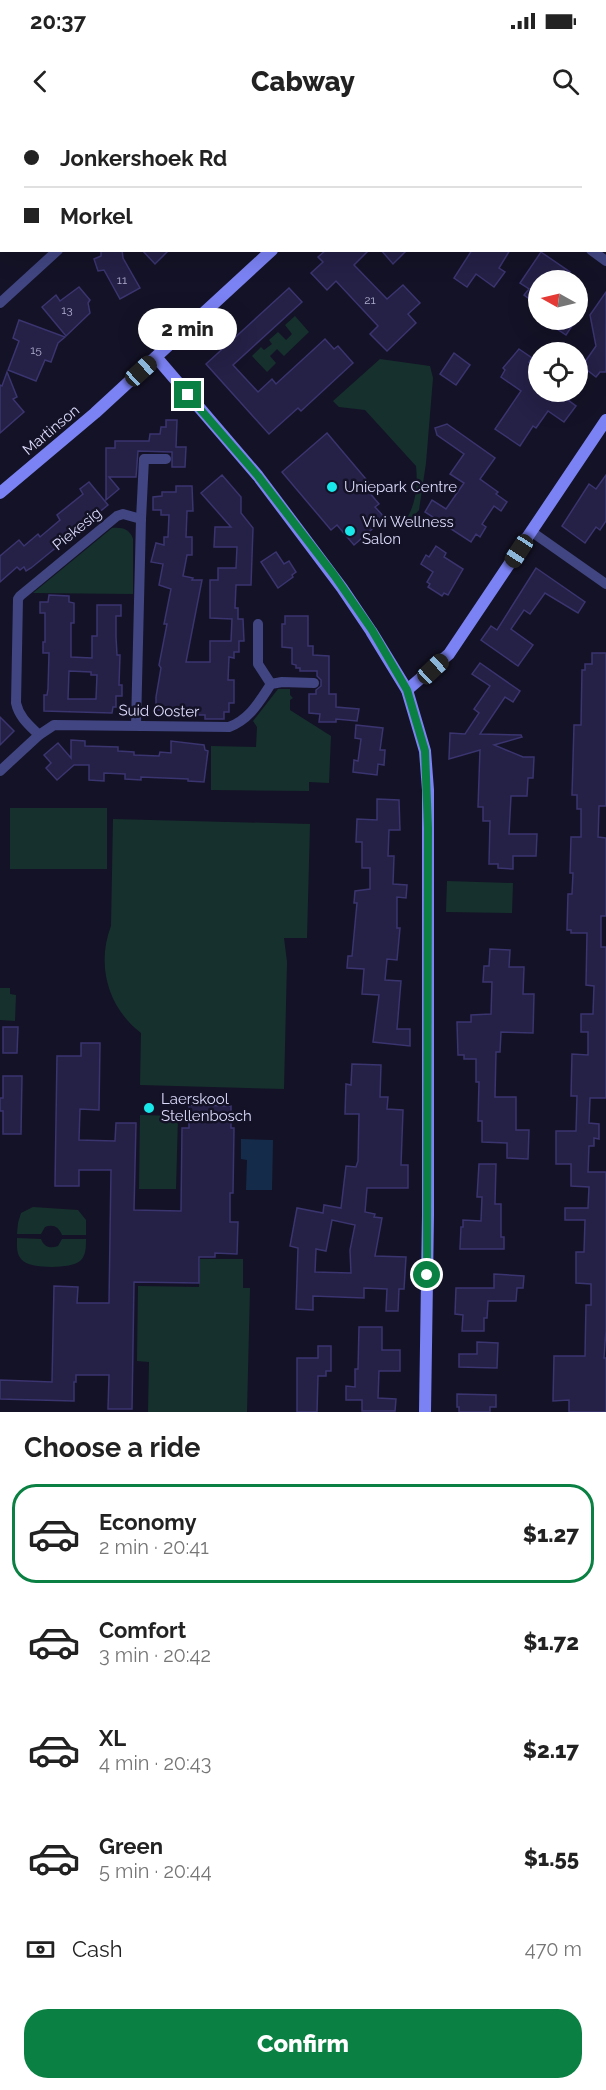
<!DOCTYPE html>
<meta charset="utf-8">
<style>
body{margin:0;font-family:Raleway,sans-serif;background:#f2f2f2;color:#222;height:100vh;display:flex;flex-direction:column;font-size:22px;white-space:nowrap}
*{box-sizing:border-box;margin:0}
p{font-size:20px;color:#767676}
.icon{flex:none;width:33px;height:33px;fill:none;stroke:currentColor;stroke-width:2;stroke-linecap:round;stroke-linejoin:round}
.map{position:relative;height:1292px;overflow:hidden}
.sheet{display:flex;flex-direction:column;background:#fff;flex:1}
.sheet>*{flex:none}
.guide{position:absolute;left:0px;top:0px;width:606px;height:132px;box-shadow:0 6px 24px #0002;display:grid;align-content:center;height:132px;padding:0 24px;background:#fff}
.needle{width:39px;rotate:278deg}
.tools{position:absolute;left:528px;top:150px;display:grid;gap:12px}
.tools a{display:grid;place-items:center;width:60px;height:60px;border-radius:50%;background:#fff;box-shadow:0 6px 24px #0002;font-size:30px}
.end{position:absolute;width:27px;height:27px;margin:-14px;border:8px solid #0b8043;background:#fff;box-shadow:0 0 0 3px #fff}
.from{border-radius:50%}
.bubble{position:absolute;height:42px;border-radius:21px;background:#fff;box-shadow:0 6px 24px #0002;font-size:20px;font-weight:800;line-height:42px;text-align:center}
.car{position:absolute;width:18px;height:36px;margin:-18px -9px;border-radius:8px;box-shadow:0 0 4px 2px #0007;background:linear-gradient(#222 24%,#8ab4d8 0 40%,#222 0 76%,#8ab4d8 0 86%,#222 0)}
.guide b{display:flex;align-items:center;gap:21px;height:57px;font-size:22px}
.guide b+b{border-top:2px solid #e0e0e0}
.guide i{width:15px;height:15px;background:#222}
ul{padding:0;list-style:none}
li{display:flex;align-items:center;gap:18px;height:99px;margin:0 12px 9px;padding:0 12px;border:3px solid transparent;border-radius:24px}
li div{flex:1}
li b{display:block;font-size:22px}
li em{font-style:normal;font-weight:800}
li.selected{border-color:#0b8043}
li>.icon{width:54px;height:54px;stroke-width:1.5}
h2{padding:0 24px;font-size:27px;line-height:72px}
.pay{display:flex;align-items:center;gap:15px;height:66px;padding:0 24px;font-size:22px}
.pay p{margin-inline-start:auto}
.button{display:flex;gap:12px;margin-top:auto;padding:12px 24px}
.button a{flex:1;height:69px;border-radius:24px;background:#0b8043;color:#fff;font-size:24px;font-weight:800;line-height:69px;text-align:center}
.status{display:flex;justify-content:space-between;align-items:center;height:42px;padding:0 30px;background:#fff;direction:ltr}
.status svg{height:16px;fill:currentColor}
header{display:flex;justify-content:space-between;align-items:center;height:78px;padding:0 24px;background:#fff;font-size:27px;font-weight:800}
.map>svg:first-child{display:block}
</style>
<div class="status"><b>20:37</b><svg viewBox="0 0 49 12"><path d="M0 12V9h3v3zM5 12V6h3v6zM10 12V3h3v9zM15 12V0h3v12zM26 1h20v11H26zM47 4h2v5h-2z"/></svg></div>
<header><svg class="icon" aria-label="back" viewBox="0 0 24 24"><path d="M15 5l-7 7 7 7"/></svg>Cabway<svg class="icon" aria-label="search" viewBox="0 0 24 24"><circle cx="10" cy="10" r="6"/><path d="M15 15l6 6"/></svg></header>
<div class="map">
<svg width="606" height="1292" viewBox="0 0 606 1292">
<rect width="100%" height="100%" fill="#141226"/>
<g fill="#16302d">
<polygon points="295,196 309,212 284,236 277,229 270,236 276,243 267,252 252,236 261,227 264,230 272,224 269,220 278,212 286,220 292,214 285,205"/>
<path d="M 380,239 L 430,246 L 433,258 L 426,343 L 419,390 L 408,402 L 406,400 C 416,384 418,365 416,346 L 365,290 L 339,287 L 333,281 Z"/>
<path d="M 112,408 C 122,407 130,409 133,419 L 133,474 L 33,473 Z"/>
<polygon points="278,569 290,569 290,575 293,578 290,580 290,590 331,616 329,663 309,662 309,671 211,670 211,626 256,627 257,607 253,601"/>
<rect x="10" y="688" width="97" height="61"/>
<path d="M 113,699 L 310,704 L 307,818 L 284,818 L 287,842 L 284,969 L 140,965 L 141,913 C 108,888 96,845 111,806 Z"/>
<polygon points="447,761 513,763 512,793 446,792"/>
<polygon points="0,868 10,868 10,874 16,875 15,901 0,900"/>
<polygon points="140,995 178,996 176,1069 139,1069"/>
<path d="M 33,1087 L 78,1090 L 86,1100 L 86,1115 L 62,1115 C 59,1107 53,1104 45,1107 L 41,1114 L 17,1114 L 18,1103 L 21,1093 Z"/>
<path d="M 17,1118 L 41,1119 C 44,1127 50,1129 58,1126 L 62,1119 L 86,1119 C 86,1127 86,1136 80,1141 C 72,1149 29,1149 22,1140 C 16,1134 17,1126 17,1118 Z"/>
<polygon points="200,1139 243,1139 243,1168 250,1168 247,1292 148,1292 149,1242 137,1241 138,1166 199,1167"/>
</g>
<polygon fill="#142c49" points="241,1019 273,1020 272,1070 246,1070 247,1040 241,1039"/>
<g fill="#242046" stroke="#3a346f" stroke-width="1.5" fill-rule="evenodd">
<polygon points="101,130 122,130 123,138 140,168 120,179 104,150 98,151 94,139 101,136"/>
<polygon points="142,130 169,130 155,144"/>
<polygon points="326,130 369,130 354,145 387,179 403,165 420,183 408,194 416,203 387,231 370,214 378,206 336,161 327,170 311,153 323,142 318,137"/>
<polygon points="381,130 407,130 393,144"/>
<polygon points="472,130 510,130 499,148 505,152 494,167 476,154 467,167 454,158"/>
<polygon points="541,132 570,152 564,160 538,160 538,185 524,175 529,169 520,163"/>
<polygon points="79,167 90,180 88,183 90,193 66,216 42,187 56,175 60,181"/>
<polygon points="289,168 302,182 233,245 258,272 272,259 276,264 325,219 334,229 338,226 353,243 301,291 298,288 269,314 206,244"/>
<polygon points="606,172 606,252 600,252 596,257 582,246 596,226 590,195"/>
<polygon points="19,200 65,217 58,223 51,242 45,240 36,261 8,250 19,221 13,218"/>
<polygon points="559,200 576,200 566,215 554,207"/>
<polygon points="519,229 532,238 529,242 538,249 538,272 568,272 564,277 576,286 564,302 548,291 536,308 533,306 520,326 495,309 521,271 501,257 505,250 503,248"/>
<polygon points="454,233 470,245 456,265 440,254"/>
<polygon points="7,252 17,277 13,279 24,292 0,313 0,265 2,266"/>
<polygon points="166,300 177,300 176,327 186,327 185,347 172,347 172,332 138,331 136,357 109,357 119,369 106,380 106,328 115,328 115,321 149,321 150,314 160,314 161,307 166,307"/>
<polygon points="447,304 495,338 480,359 498,372 496,374 507,382 501,391 494,386 482,404 486,407 480,417 476,414 471,422 425,392 432,380 446,389 464,363 450,354 464,334 437,315 435,308"/>
<polygon points="327,313 371,365 368,371 379,384 375,387 385,398 354,425 337,405 331,410 282,352"/>
<polygon points="222,355 241,377 241,393 253,408 251,465 236,465 235,488 238,488 238,499 243,499 244,521 239,521 239,532 234,532 234,538 229,537 228,560 234,560 234,583 229,583 229,592 224,592 224,599 205,599 205,595 165,595 166,590 156,590 156,577 161,548 159,545 167,504 164,504 171,469 159,465 163,444 151,442 156,423 164,425 164,417 168,417 169,395 161,395 161,390 153,390 153,377 162,376 162,372 176,372 176,366 192,366 193,391 187,391 186,417 192,417 192,435 187,435 183,456 193,458 192,460 202,460 186,542 210,542 210,521 231,521 232,499 210,498 210,460 218,460 218,448 236,448 237,427 214,427 215,407 231,407 201,373"/>
<polygon points="606,355 606,401 600,410 596,407 585,423 562,406 589,364 596,369"/>
<polygon points="89,362 108,385 31,448 26,451 24,447 20,450 17,447 0,462 0,436 19,420 24,426 38,414 40,417 60,400 57,395 83,374 80,369"/>
<polygon points="436,426 446,433 444,437 463,449 448,475 444,473 442,476 428,467 430,464 427,462 433,452 421,444 426,435 429,437"/>
<polygon points="276,432 284,444 289,441 296,452 292,455 293,457 278,468 261,442"/>
<polygon points="536,448 585,482 578,493 545,473 530,494 524,490 511,509 533,525 518,546 481,520 491,506 497,510"/>
<path d="M 49,475 L 69,476 L 69,482 L 74,483 L 74,503 L 71,503 L 71,537 L 92,538 L 92,516 L 97,516 L 97,485 L 121,485 L 121,496 L 116,496 L 116,517 L 117,535 L 120,535 L 119,565 L 122,565 L 122,576 L 116,576 L 116,587 L 113,587 L 112,593 L 44,591 L 44,575 L 47,575 L 48,569 L 49,533 L 43,533 L 43,522 L 45,522 L 45,493 L 40,493 L 40,482 L 48,482 ZM 69,551 L 91,552 L 91,555 L 97,555 L 96,579 L 68,579 Z"/>
<polygon points="285,496 308,496 308,526 313,526 313,535 329,536 329,574 336,574 336,587 359,589 357,601 336,599 336,602 319,602 320,594 309,593 309,574 316,574 316,570 321,566 321,560 317,556 317,551 300,551 300,548 296,548 296,545 292,544 292,528 282,527 282,504 285,504"/>
<polygon points="592,533 606,533 606,686 599,686 598,717 606,718 606,796 601,796 601,827 606,827 606,978 590,978 589,1003 599,1004 599,1019 594,1018 594,1026 589,1026 588,1052 606,1052 606,1210 604,1238 606,1238 606,1292 569,1292 569,1280 553,1281 554,1236 585,1236 586,1185 591,1185 591,1164 576,1163 576,1132 584,1132 585,1100 565,1100 565,1088 588,1088 589,1067 571,1066 571,1044 556,1044 556,1011 576,1011 577,976 571,976 572,934 588,935 588,912 581,912 581,894 593,894 594,866 586,865 587,813 571,813 571,810 567,810 568,774 572,774 573,753 570,753 571,717 581,717 581,689 577,689 577,675 572,675 574,605 581,605 582,550 585,550 585,544 592,544"/>
<polygon points="480,543 520,571 513,582 505,577 480,614 521,615 522,617 494,625 523,637 534,637 533,658 528,658 527,676 511,676 509,714 537,714 536,736 513,736 513,749 498,748 498,744 489,744 490,701 483,701 483,687 478,687 480,630 449,639 450,613 465,614 479,593 474,589 490,566 472,554"/>
<polygon points="0,597 14,611 0,625"/>
<polygon points="356,605 383,608 380,630 385,630 384,645 378,644 377,655 353,652 354,640 358,641 361,619 355,618"/>
<polygon points="71,620 85,621 85,626 118,627 118,631 134,632 134,635 159,636 160,632 171,633 171,621 204,625 205,630 208,631 204,662 188,661 188,659 141,657 141,660 125,659 125,654 104,653 104,661 89,660 89,645 74,645 57,660 46,648 51,643 44,635 58,623 71,638"/>
<polygon points="377,679 399,680 400,710 389,710 388,736 394,736 393,764 407,765 406,778 397,777 397,808 400,808 397,840 387,839 385,860 401,861 397,909 410,909 410,926 373,922 379,875 362,874 364,849 347,848 348,836 352,836 357,783 354,783 355,771 370,769 370,748 362,748 362,722 356,722 357,699 377,700"/>
<polygon points="490,829 510,830 509,847 524,847 523,874 534,874 533,913 501,912 500,932 496,932 495,977 516,977 516,1010 529,1010 528,1039 507,1038 507,1023 482,1022 482,1001 478,1001 479,962 476,962 476,939 464,939 464,935 458,935 457,902 471,902 471,895 491,894 492,862 483,862 484,846 489,846"/>
<polygon points="3,907 18,907 17,933 3,933"/>
<polygon points="81,923 100,923 99,990 80,989 79,1020 115,1021 116,1003 136,1003 134,1090 181,1091 182,1008 189,1008 189,985 231,986 231,1008 234,1008 233,1073 230,1073 230,1102 238,1102 237,1134 215,1133 215,1137 199,1137 199,1163 134,1162 132,1289 108,1289 109,1255 76,1255 76,1262 74,1262 74,1281 0,1279 0,1260 52,1262 54,1166 78,1167 77,1183 109,1183 111,1050 79,1050 79,1066 55,1066 57,936 81,936"/>
<path d="M 352,944 L 381,945 L 380,977 L 388,977 L 387,989 L 403,990 L 401,1045 L 408,1045 L 408,1068 L 367,1068 L 365,1092 L 375,1094 L 374,1097 L 382,1098 L 375,1136 L 406,1137 L 404,1169 L 399,1169 L 398,1191 L 386,1191 L 387,1169 L 364,1168 L 364,1178 L 313,1176 L 313,1190 L 296,1189 L 298,1128 L 290,1126 L 297,1088 L 323,1093 L 324,1085 L 341,1088 L 346,1046 L 356,1047 L 358,1041 L 359,994 L 345,994 L 346,964 L 351,965 ZM 332,1100 L 355,1105 L 350,1130 L 351,1153 L 315,1152 L 316,1129 L 326,1131 Z"/>
<polygon points="3,956 22,956 21,1014 3,1014 3,991 0,991 0,978 3,978"/>
<polygon points="479,1044 496,1044 495,1084 501,1084 501,1117 504,1117 504,1129 460,1129 461,1107 463,1107 463,1100 481,1101 482,1077 477,1077"/>
<polygon points="494,1154 524,1156 523,1168 517,1168 516,1181 488,1181 487,1198 484,1198 484,1211 462,1211 463,1195 455,1194 456,1168 494,1168"/>
<polygon points="359,1207 382,1207 382,1230 400,1230 400,1251 379,1251 378,1278 396,1279 395,1291 362,1291 362,1280 346,1280 346,1266 355,1267 355,1249 358,1249"/>
<polygon points="477,1222 498,1223 497,1248 459,1247 459,1234 477,1234"/>
<polygon points="318,1226 331,1226 331,1251 326,1251 326,1256 318,1256 317,1292 297,1292 297,1238 318,1238"/>
<polygon points="457,1274 496,1275 496,1287 490,1287 490,1292 459,1292 459,1287 457,1287"/>
</g>
<g fill="none" stroke-linecap="round" stroke-linejoin="round">
<g stroke="#414581" stroke-width="10">
<polyline points="200,2 202,0"/>
<polyline points="591,130 606,141"/>
<polyline points="0,183 58,130"/>
<polyline points="141,399 144,339 166,339"/>
<polyline points="532,412 606,464"/>
<polyline points="258,504 258,544 271,564"/>
<path d="M 39,615 C 29,605 19,597 16,583 L 18,479 L 20,476 L 117,396 L 123,394 L 141,399 L 136,605"/>
<path d="M 0,651 L 39,615 L 54,605 L 229,607 C 250,599 259,582 271,564 L 282,562 L 314,563"/>
</g>
<g stroke="#7b82f3" stroke-width="12">
<polyline points="411,2 412,0"/>
<polyline points="156,237 258,356 342,468 371,511 407,570 425,631 428,670 428,1095 425,1292"/>
<polyline points="0,373 95,293 272,130"/>
<polyline points="407,570 449,534 606,300"/>
</g>
</g>
<g fill="none" stroke-linecap="round" stroke-linejoin="round">
<polyline stroke="#0b8043" stroke-width="8" points="188,275 258,356 334,455 372,510 407,570 425,631 428,708 427,1155"/>
</g>
<g fill="#19e8ea" stroke="#141226" stroke-width="2">
<circle cx="332" cy="367" r="6"/>
<circle cx="350" cy="411" r="6"/>
<circle cx="149" cy="988" r="6"/>
</g>
<g text-anchor="middle" stroke-width="5" stroke-linejoin="round" paint-order="stroke">
<g font-size="12" fill="#aeacce">
<text x="122" y="164">11</text>
<text x="370" y="184">21</text>
<text x="67" y="194">13</text>
<text x="36" y="234">15</text>
</g>
<g font-size="15" fill="#dcdbfc" stroke="#141226">
<text transform="translate(51 310) rotate(-40)" y="5">Martinson</text>
<text transform="translate(77 409) rotate(-39)" y="5">Piekesig</text>
<text transform="translate(159 591) rotate(1)" y="5">Suid Ooster</text>
</g>
<g font-size="15" fill="#dcdbfc" stroke="#141226" text-anchor="start">
<text x="344" y="372">Uniepark Centre</text>
<text x="362" y="407">Vivi Wellness<tspan x="362" dy="17">Salon</tspan></text>
<text x="161" y="984">Laerskool<tspan x="161" dy="17">Stellenbosch</tspan></text>
</g>
</g>
</svg>
<div class="tools">
<a><svg class="needle" viewBox="-14 -14 28 28"><path d="M0-13l5 13h-10z" fill="#e53935"/><path d="M0 13l5-13h-10z" fill="#767676"/></svg></a>
<a><svg class="icon" aria-label="locate" viewBox="0 0 24 24"><circle cx="12" cy="12" r="6"/><path d="M12 2v4M12 18v4M2 12h4M18 12h4"/></svg></a>
</div>
<i class="end from" style="left:427px;top:1155px"></i>
<i class="end" style="left:188px;top:275px"></i>
<div class="bubble" style="left:138px;top:188px;width:99px">2 min</div>
<i class="car" style="left:141px;top:251px;rotate:48deg"></i>
<i class="car" style="left:519px;top:431px;rotate:213deg"></i>
<i class="car" style="left:433px;top:549px;rotate:47deg"></i>
<div class="guide">
<b><i class="from"></i>Jonkershoek Rd</b>
<b><i></i>Morkel</b>
</div>
</div>
<section class="sheet">
<h2>Choose a ride</h2>
<ul>
<li class="selected"><svg class="icon" aria-label="car" viewBox="0 0 24 24"><path d="M5 17H2v-5l4-1 3-4h7l3 4 3 1v5h-3M9 17h6M6 11h13"/><circle cx="7" cy="17" r="2"/><circle cx="17" cy="17" r="2"/></svg><div><b>Economy</b><p>2 min · 20:41</p></div><em>$1.27</em></li>
<li><svg class="icon" aria-label="car" viewBox="0 0 24 24"><path d="M5 17H2v-5l4-1 3-4h7l3 4 3 1v5h-3M9 17h6M6 11h13"/><circle cx="7" cy="17" r="2"/><circle cx="17" cy="17" r="2"/></svg><div><b>Comfort</b><p>3 min · 20:42</p></div><em>$1.72</em></li>
<li><svg class="icon" aria-label="car" viewBox="0 0 24 24"><path d="M5 17H2v-5l4-1 3-4h7l3 4 3 1v5h-3M9 17h6M6 11h13"/><circle cx="7" cy="17" r="2"/><circle cx="17" cy="17" r="2"/></svg><div><b>XL</b><p>4 min · 20:43</p></div><em>$2.17</em></li>
<li><svg class="icon" aria-label="car" viewBox="0 0 24 24"><path d="M5 17H2v-5l4-1 3-4h7l3 4 3 1v5h-3M9 17h6M6 11h13"/><circle cx="7" cy="17" r="2"/><circle cx="17" cy="17" r="2"/></svg><div><b>Green</b><p>5 min · 20:44</p></div><em>$1.55</em></li>
</ul>
<div class="pay"><svg class="icon" aria-label="cash" viewBox="0 0 24 24"><path d="M3 7h18v10H3z"/><circle cx="12" cy="12" r="2"/></svg>Cash<p>470 m</p></div>
<div class="button"><a>Confirm</a></div>
</section>
